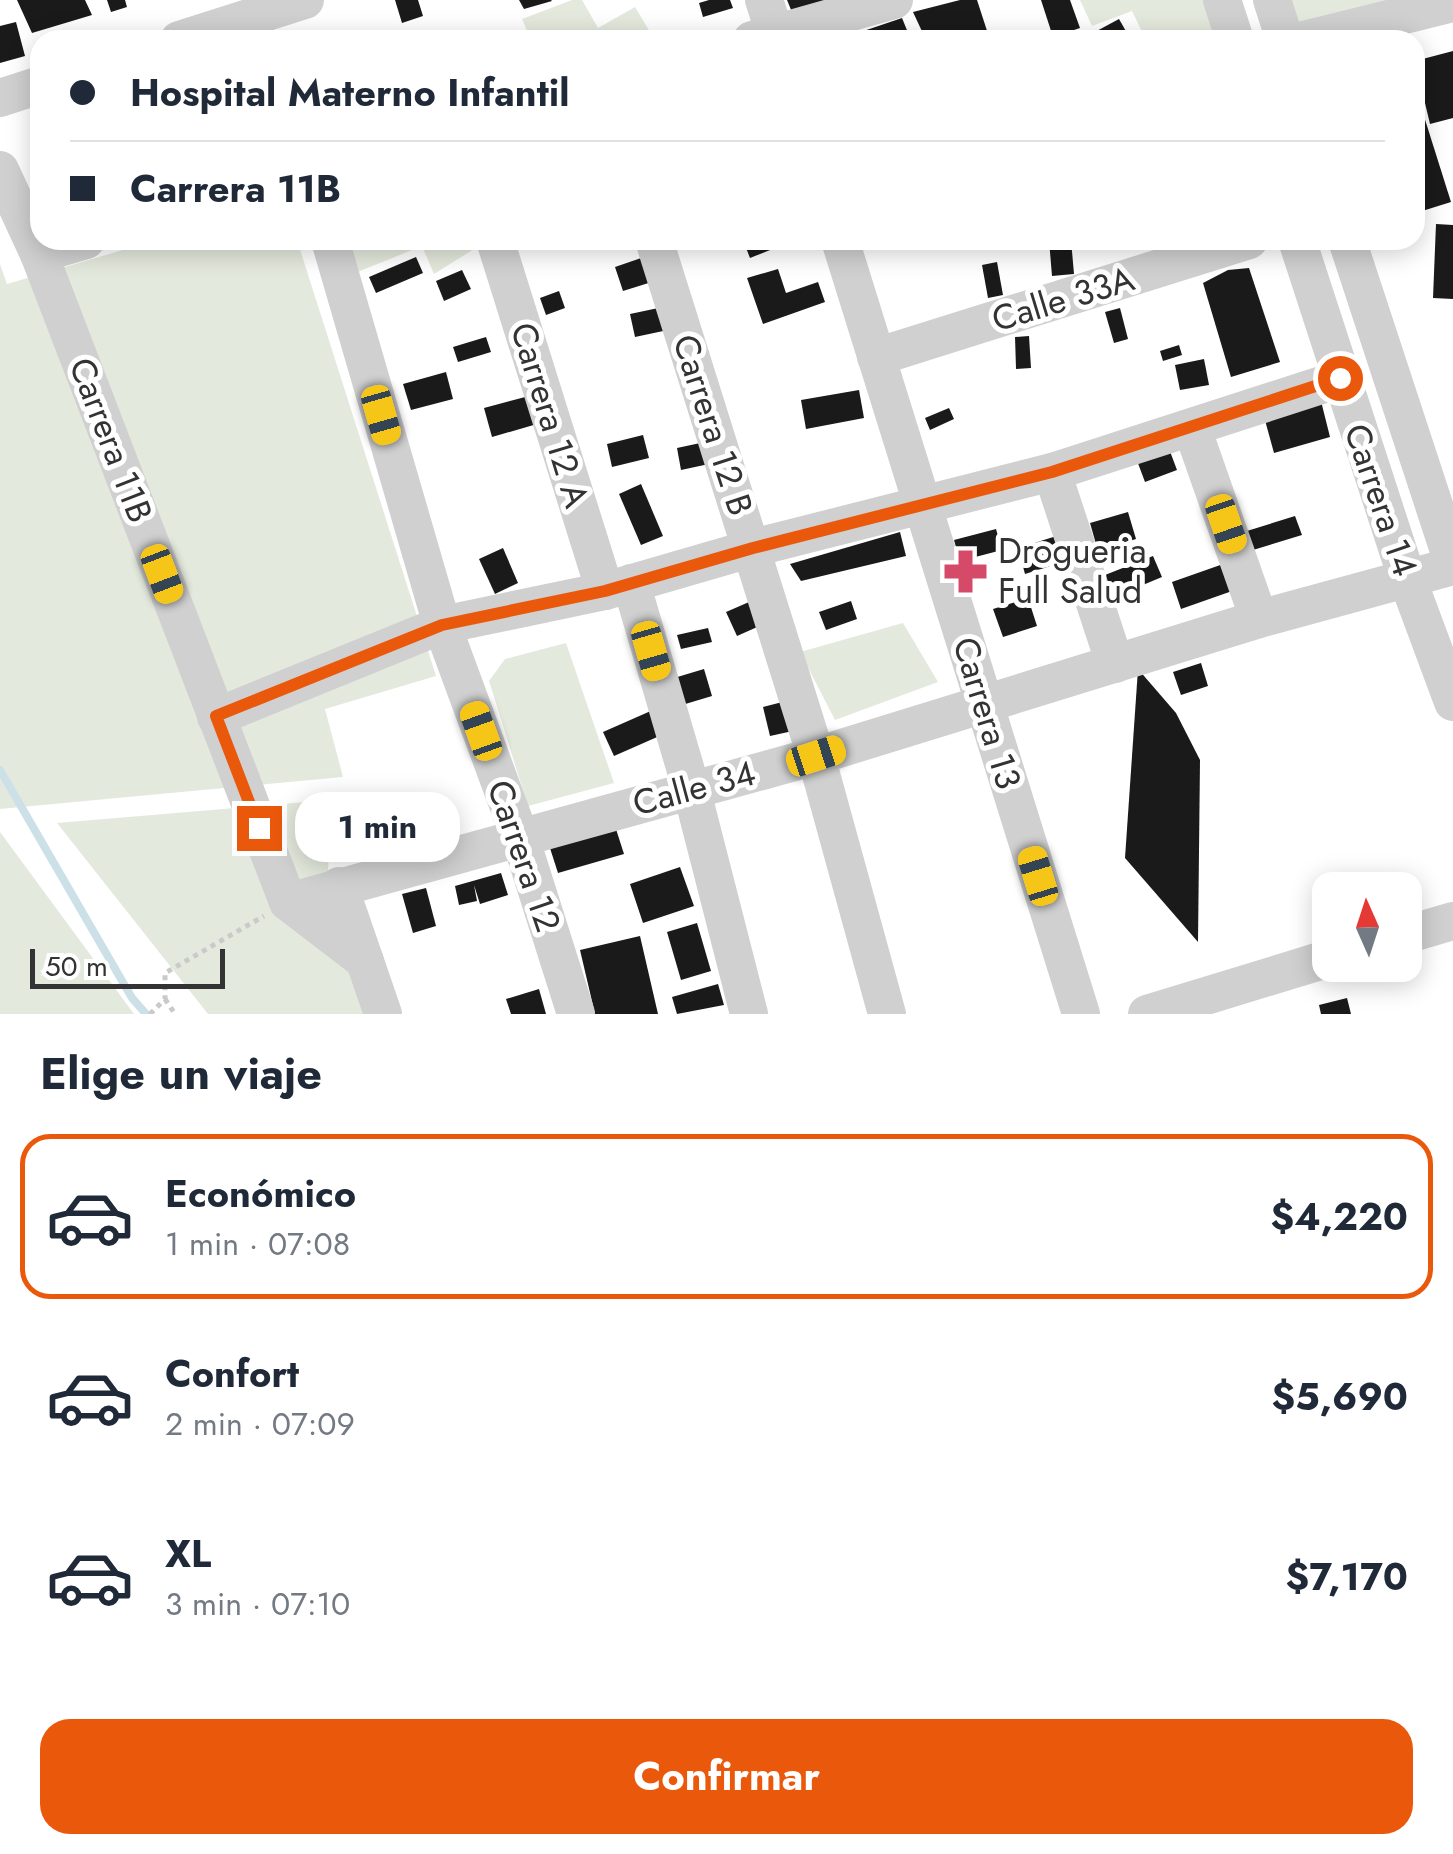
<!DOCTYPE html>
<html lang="es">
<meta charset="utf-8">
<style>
body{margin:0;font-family:Jost,sans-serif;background:#f6f6f7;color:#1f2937;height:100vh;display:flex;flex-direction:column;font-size:38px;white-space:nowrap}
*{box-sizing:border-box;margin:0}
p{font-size:32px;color:#747a83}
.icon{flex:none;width:55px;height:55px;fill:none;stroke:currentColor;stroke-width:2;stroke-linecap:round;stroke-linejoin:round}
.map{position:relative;height:1014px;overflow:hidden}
.side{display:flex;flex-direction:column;background:#fff;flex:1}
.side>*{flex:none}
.top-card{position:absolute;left:30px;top:30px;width:1395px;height:220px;border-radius:30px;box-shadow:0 5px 25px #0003;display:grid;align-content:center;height:220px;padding:0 40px;background:#fff}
.needle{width:65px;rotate:357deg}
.fabs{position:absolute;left:1312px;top:872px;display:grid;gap:20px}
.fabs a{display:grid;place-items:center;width:110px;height:110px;border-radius:20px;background:#fff;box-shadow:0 5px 25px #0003;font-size:50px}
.scale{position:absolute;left:30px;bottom:25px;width:195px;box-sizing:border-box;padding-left:10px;border:5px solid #333;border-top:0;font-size:28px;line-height:35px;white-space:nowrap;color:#333;-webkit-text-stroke:8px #fff;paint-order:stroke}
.end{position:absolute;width:45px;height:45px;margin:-22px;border:12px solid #ea580c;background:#fff;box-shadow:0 0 0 5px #fff}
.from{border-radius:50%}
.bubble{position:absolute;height:70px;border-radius:30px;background:#fff;box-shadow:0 5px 25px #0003;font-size:32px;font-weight:700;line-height:70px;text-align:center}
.car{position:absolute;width:30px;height:60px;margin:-30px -15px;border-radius:12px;box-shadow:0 0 8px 2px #0007;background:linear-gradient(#f5c518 24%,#345 0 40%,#f5c518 0 76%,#345 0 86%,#f5c518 0)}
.top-card b{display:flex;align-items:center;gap:35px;height:95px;font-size:38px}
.top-card b+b{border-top:2px solid #e0e1e3}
.top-card i{width:25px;height:25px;background:#1f2937}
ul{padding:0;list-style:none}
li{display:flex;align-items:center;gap:30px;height:165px;margin:0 20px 15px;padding:0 20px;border:5px solid transparent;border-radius:30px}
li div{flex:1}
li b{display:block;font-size:38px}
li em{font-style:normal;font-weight:700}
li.on{border-color:#ea580c}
li>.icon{width:90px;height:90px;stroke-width:1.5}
h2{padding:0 40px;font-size:45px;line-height:120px}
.cta{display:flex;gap:20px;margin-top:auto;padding:20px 40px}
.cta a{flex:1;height:115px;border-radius:30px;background:#ea580c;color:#fff;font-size:40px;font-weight:700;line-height:115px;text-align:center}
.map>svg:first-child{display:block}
</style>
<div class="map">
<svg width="1453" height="1014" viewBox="0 0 1453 1014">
<rect width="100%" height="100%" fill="#fff"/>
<g fill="#e4e9dd">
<polygon points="572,0 582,0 598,28 635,7 653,37 531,40 522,19"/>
<polygon points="1080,0 1208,0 1228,40 1146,40 1132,11 1092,26"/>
<polygon points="1289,0 1391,0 1298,28"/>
<polygon points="157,240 297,240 436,676 325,709 343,777 0,809 0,264 7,284"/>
<polygon points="340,240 481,240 482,244 434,274 422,246 355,273"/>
<polygon points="903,623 938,682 835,720 800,652"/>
<polygon points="566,643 614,783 528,806 489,681 505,659"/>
<polygon points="329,800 328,889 366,1014 208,1014 57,823"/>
<polygon points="0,832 134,1014 0,1014"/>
</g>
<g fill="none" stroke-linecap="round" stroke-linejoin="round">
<polyline stroke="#cce1e7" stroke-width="8" points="0,770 132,998 146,1014"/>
</g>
<g fill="#1a1a1a">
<polygon points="17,0 85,0 92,15 32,33"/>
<polygon points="107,0 125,0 127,7 111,12"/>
<polygon points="395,0 418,0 423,16 402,23"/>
<polygon points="519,0 551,0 552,1 524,9"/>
<polygon points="709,0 730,0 733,8 703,17 699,3"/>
<polygon points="787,0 864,0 796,22"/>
<polygon points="960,0 977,0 990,40 926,40 913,12"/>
<polygon points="1041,0 1070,0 1080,28 1053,37"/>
<polygon points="902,18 911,40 840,40 840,39"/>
<polygon points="1119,19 1131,40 1080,40"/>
<polygon points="16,22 25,56 0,63 0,26"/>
<polygon points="1453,51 1453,118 1430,124 1415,61"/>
<polygon points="1416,91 1451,202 1419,212 1415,201"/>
<polygon points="1436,224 1453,225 1453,299 1433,298"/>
<polygon points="743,240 795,240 750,258"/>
<polygon points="1049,240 1071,240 1074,274 1052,276"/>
<polygon points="647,256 655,281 623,291 615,267"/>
<polygon points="416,257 423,273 376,293 369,277"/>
<polygon points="997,262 1003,295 988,298 982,265"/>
<polygon points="1249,268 1280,362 1231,377 1203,283 1228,270"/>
<polygon points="778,269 786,293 818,282 825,302 763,324 747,278"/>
<polygon points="462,270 471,289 444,301 436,281"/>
<polygon points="559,291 565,308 546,315 540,298"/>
<polygon points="663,307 668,330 635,337 630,314"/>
<polygon points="1120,308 1128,339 1114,343 1105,312"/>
<polygon points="1029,336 1031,368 1016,369 1015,337"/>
<polygon points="486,337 491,352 458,362 453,347"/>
<polygon points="1179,345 1182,355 1163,361 1160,351"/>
<polygon points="1204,359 1209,385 1180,390 1175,365"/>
<polygon points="446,372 453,399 411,410 403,384"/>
<polygon points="859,390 864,418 806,429 801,400"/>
<polygon points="529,396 537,424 492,437 484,408"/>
<polygon points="1320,397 1330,437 1274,453 1263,413"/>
<polygon points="949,408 954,419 930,430 925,418"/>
<polygon points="643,435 649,458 612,467 607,444"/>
<polygon points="705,442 709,464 681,470 677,448"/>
<polygon points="1168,446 1177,470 1145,482 1136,458"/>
<polygon points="641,484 663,536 641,545 619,494"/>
<polygon points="1128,512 1136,539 1098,551 1090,523"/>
<polygon points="1295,516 1302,535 1253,550 1247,531"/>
<polygon points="996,529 1002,550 960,561 954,540"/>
<polygon points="900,532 906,556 801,581 790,564"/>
<polygon points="1063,534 1070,560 1025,574 1018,548"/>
<polygon points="503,548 518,583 495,594 479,559"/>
<polygon points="1153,556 1162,577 1114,597 1105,575"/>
<polygon points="1226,563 1235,590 1181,609 1172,582"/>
<polygon points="1028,598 1037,626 1003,637 993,609"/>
<polygon points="756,599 766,623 737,636 726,612"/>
<polygon points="851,601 857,619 826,630 819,612"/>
<polygon points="708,628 712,642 681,649 677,635"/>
<polygon points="1201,663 1208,686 1181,695 1173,672"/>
<polygon points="704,669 712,696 682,705 674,678"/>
<polygon points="1138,669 1176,713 1200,760 1198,942 1125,858"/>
<polygon points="794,699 802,729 770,736 763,707"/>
<polygon points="653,710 664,734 614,756 603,732"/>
<polygon points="615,826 624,854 558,873 549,845"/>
<polygon points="680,867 694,906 643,923 630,884"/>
<polygon points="501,873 508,895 480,904 474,885 477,901 459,905 455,886"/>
<polygon points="426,888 436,926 413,933 402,894"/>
<polygon points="697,923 711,971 681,980 667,932"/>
<polygon points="640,936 658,1014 595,1014 580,950"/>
<polygon points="718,984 724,1005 677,1014 672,997"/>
<polygon points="539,989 546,1014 511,1014 506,999"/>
<polygon points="1347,998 1351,1014 1321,1014 1319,1005"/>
</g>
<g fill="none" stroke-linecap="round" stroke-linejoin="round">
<g stroke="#cacaca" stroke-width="5" stroke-dasharray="5 5" stroke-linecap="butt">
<polyline points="165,999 175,1014"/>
<polyline points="150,1014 165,999 165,973 264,916"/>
</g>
<g stroke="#d0d0d0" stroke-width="38">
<polyline points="764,0 777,40"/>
<polyline points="1222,0 1235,40"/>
<polyline points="1272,0 1285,40"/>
<polyline points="179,40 305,0"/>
<polyline points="752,40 894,0"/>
<polyline points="1304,40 1453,3"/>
<polyline points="0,98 40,85"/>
<polyline points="0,170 39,254 288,902 365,961"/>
<polyline points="330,240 442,625 520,837 576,1014"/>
<polyline points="495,240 605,591"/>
<polyline points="654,240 816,756 887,1014"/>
<polyline points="840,240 1081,1014"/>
<polyline points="1297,240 1407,578 1453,702"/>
<polyline points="1347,240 1453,563"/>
<polyline points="39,254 86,240"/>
<polyline points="876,357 1249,240"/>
<polyline points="1192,428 1259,619"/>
<polyline points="1052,472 1115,664"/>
<polyline points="631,583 691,788 749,1014"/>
<polyline points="216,717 442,625 605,591 753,548 1052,472 1340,379"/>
<polyline points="339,886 383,1014"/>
<polyline points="288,902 816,756 1259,619 1453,566"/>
<polyline points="1405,935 1453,921"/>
<polyline points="1147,1014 1330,958"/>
</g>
</g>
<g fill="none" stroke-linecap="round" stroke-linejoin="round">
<polyline stroke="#ea580c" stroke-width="12" points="259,828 216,716 442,625 605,591 753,548 1052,472 1340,378"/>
</g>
<defs>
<symbol id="pharmacy-bare" viewBox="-9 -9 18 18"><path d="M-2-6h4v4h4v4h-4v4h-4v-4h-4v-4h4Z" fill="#d54a69" stroke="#fff" stroke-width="2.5" paint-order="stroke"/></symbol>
</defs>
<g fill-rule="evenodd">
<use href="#pharmacy-bare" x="934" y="540" width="63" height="63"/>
</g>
<g text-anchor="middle" stroke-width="10" stroke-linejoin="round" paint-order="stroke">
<g font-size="35" fill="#333" stroke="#fff">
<text transform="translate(1063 299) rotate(-17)" y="12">Calle 33A</text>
<text transform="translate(550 415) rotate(73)" y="12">Carrera 12 A</text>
<text transform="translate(713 425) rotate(72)" y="12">Carrera 12 B</text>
<text transform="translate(111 440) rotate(69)" y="12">Carrera 11B</text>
<text transform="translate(1381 500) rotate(71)" y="12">Carrera 14</text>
<text transform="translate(987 713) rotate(73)" y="12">Carrera 13</text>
<text transform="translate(694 788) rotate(-15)" y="12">Calle 34</text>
<text transform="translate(524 856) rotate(71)" y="12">Carrera 12</text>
</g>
<g font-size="35" fill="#333" stroke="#fff" text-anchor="start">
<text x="998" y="563">Drogueria<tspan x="998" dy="40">Full Salud</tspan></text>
</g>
</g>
</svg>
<div class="fabs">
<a><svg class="needle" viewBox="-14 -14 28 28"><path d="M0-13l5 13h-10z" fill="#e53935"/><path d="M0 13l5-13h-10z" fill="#747a83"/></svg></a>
</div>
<div class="scale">50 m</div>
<i class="end from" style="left:1340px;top:378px"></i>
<i class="end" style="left:259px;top:828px"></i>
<div class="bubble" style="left:295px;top:792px;width:165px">1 min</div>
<i class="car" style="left:381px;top:415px;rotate:164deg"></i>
<i class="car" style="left:1226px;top:524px;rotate:161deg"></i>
<i class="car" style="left:162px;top:574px;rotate:159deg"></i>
<i class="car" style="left:651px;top:651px;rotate:164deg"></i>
<i class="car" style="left:481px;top:731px;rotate:340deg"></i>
<i class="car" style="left:816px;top:756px;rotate:72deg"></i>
<i class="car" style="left:1038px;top:876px;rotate:343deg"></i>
<div class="top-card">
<b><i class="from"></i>Hospital Materno Infantil</b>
<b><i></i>Carrera 11B</b>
</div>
</div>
<section class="side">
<h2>Elige un viaje</h2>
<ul>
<li class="on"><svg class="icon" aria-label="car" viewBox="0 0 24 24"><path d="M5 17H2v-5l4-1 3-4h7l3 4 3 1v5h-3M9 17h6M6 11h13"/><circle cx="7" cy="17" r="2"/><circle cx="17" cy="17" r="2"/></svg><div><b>Económico</b><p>1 min · 07:08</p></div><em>$4,220</em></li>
<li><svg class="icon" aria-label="car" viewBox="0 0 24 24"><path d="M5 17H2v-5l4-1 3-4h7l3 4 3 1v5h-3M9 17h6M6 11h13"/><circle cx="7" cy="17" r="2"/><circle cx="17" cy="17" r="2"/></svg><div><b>Confort</b><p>2 min · 07:09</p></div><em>$5,690</em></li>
<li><svg class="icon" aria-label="car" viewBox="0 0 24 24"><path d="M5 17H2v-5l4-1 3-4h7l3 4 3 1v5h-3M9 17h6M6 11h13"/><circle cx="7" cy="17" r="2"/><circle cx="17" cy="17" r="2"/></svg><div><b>XL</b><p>3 min · 07:10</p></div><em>$7,170</em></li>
</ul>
<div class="cta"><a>Confirmar</a></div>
</section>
